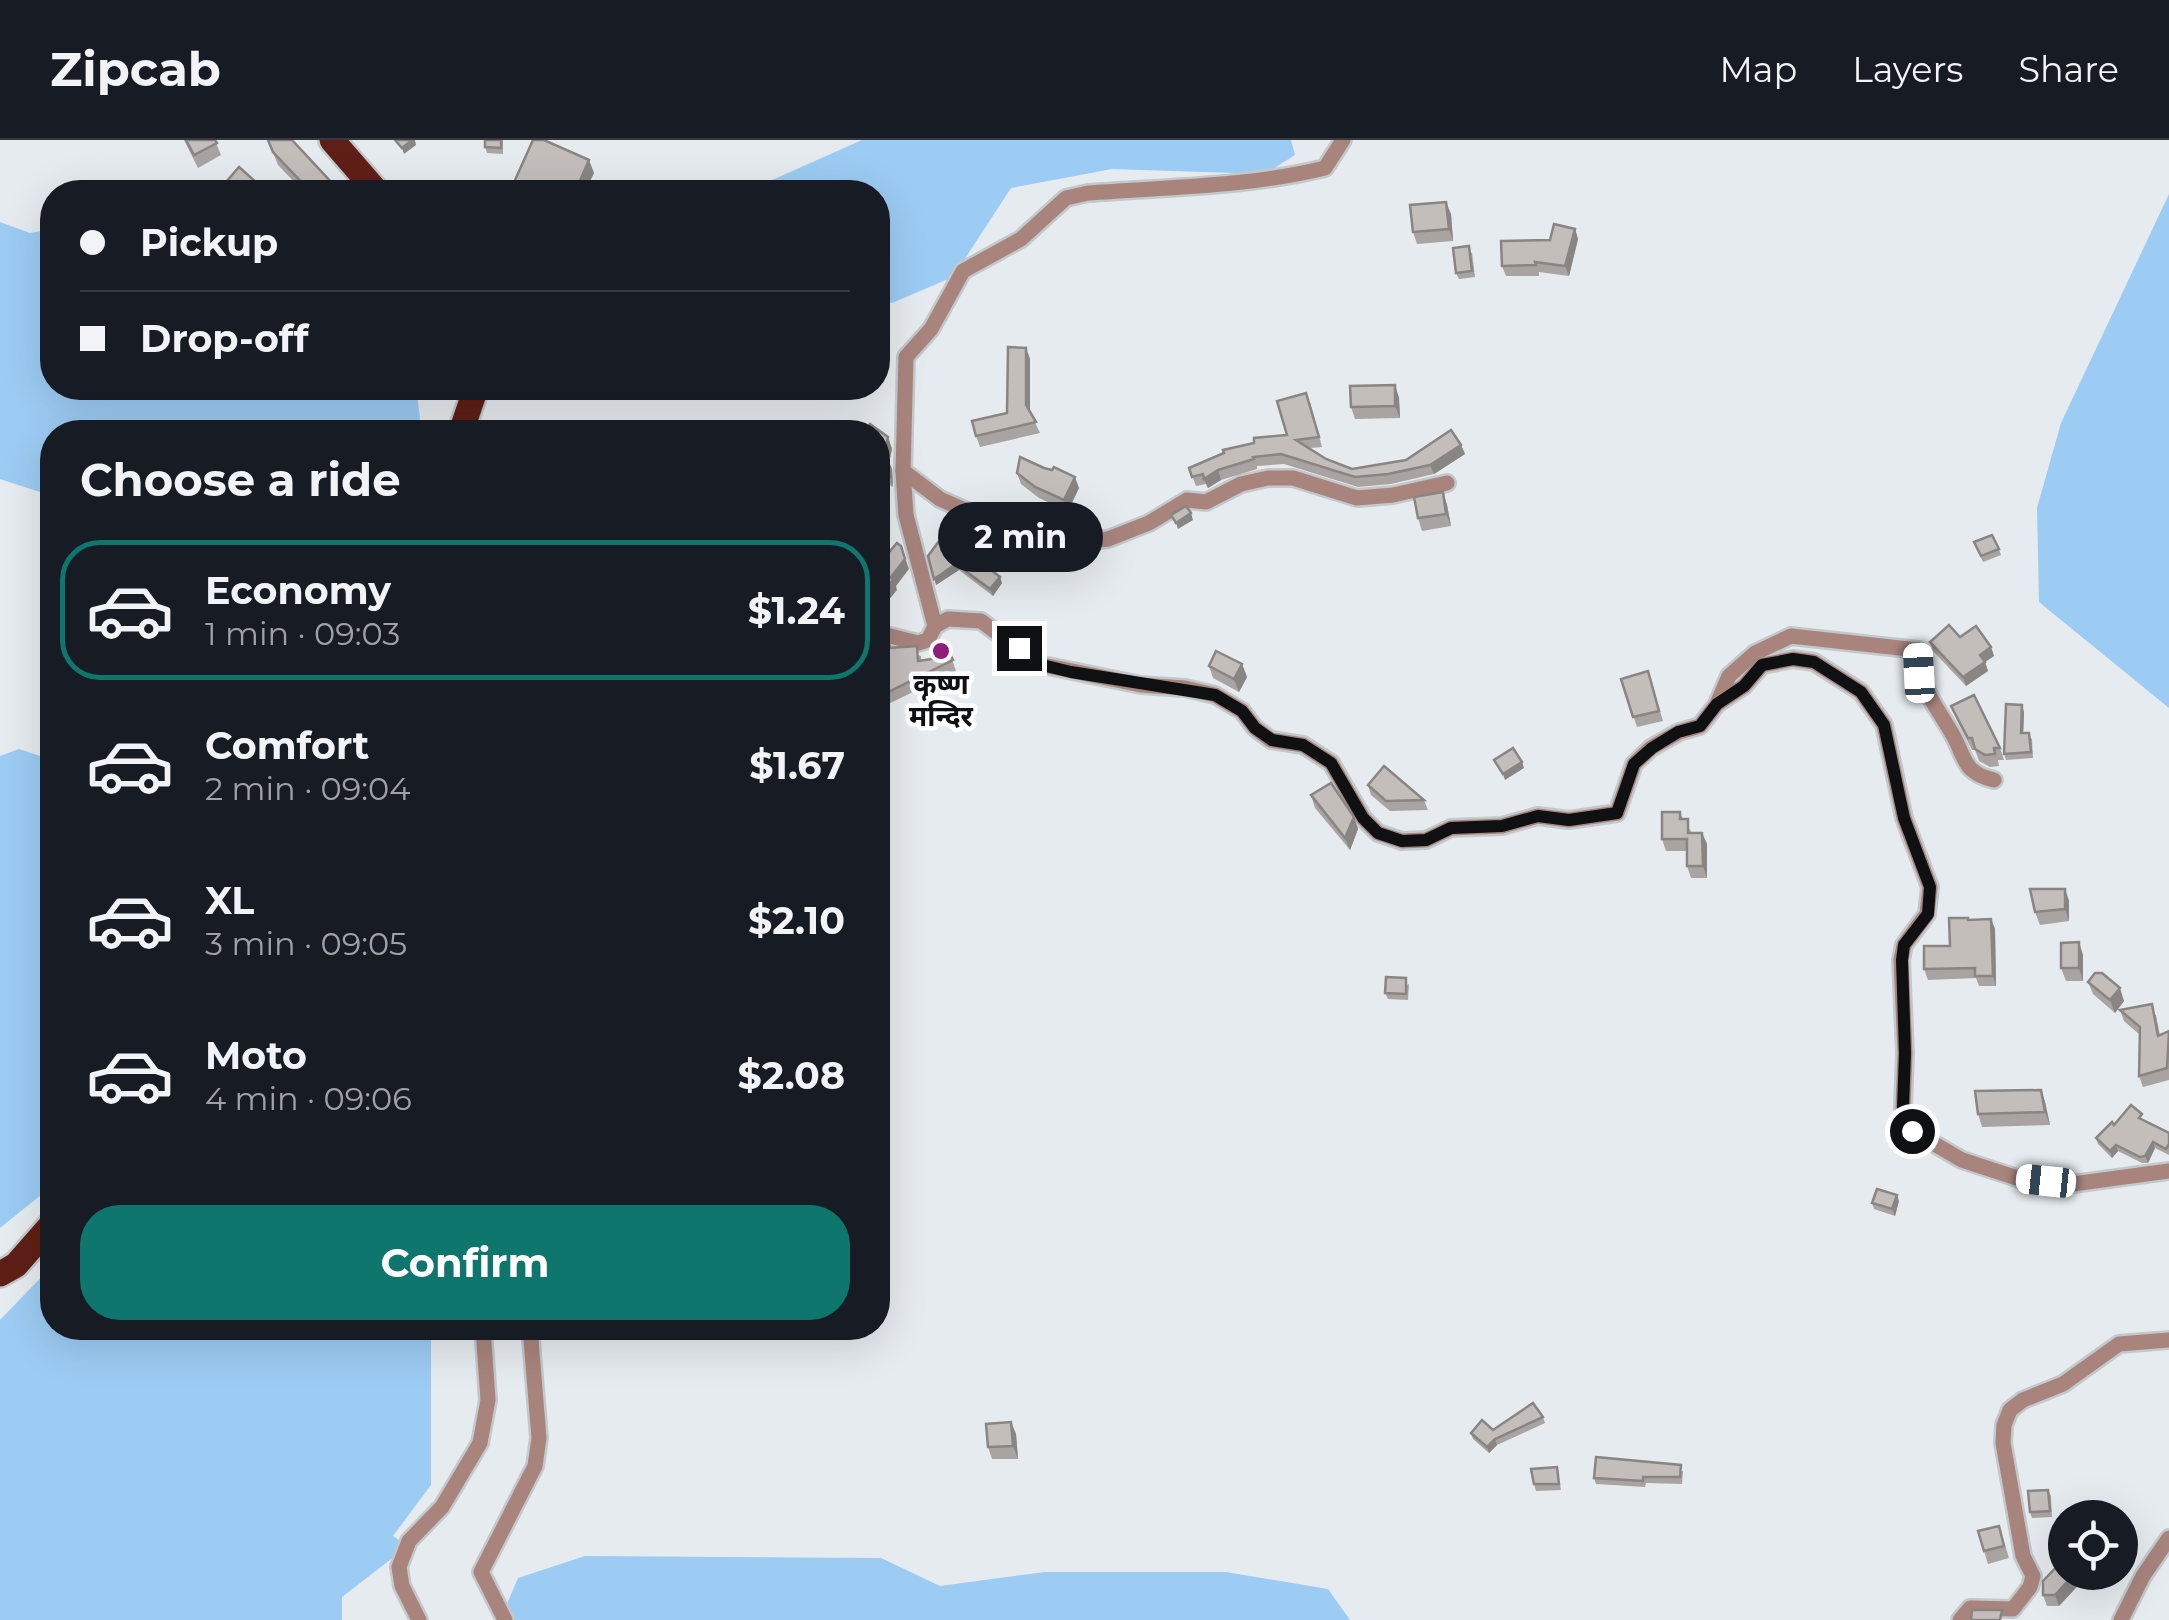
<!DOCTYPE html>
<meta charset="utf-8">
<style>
body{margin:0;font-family:Montserrat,"Noto Sans Devanagari",sans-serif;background:#242831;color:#f1f3f6;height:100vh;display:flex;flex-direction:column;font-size:38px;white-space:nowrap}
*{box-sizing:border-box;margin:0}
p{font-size:32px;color:#9ea1a6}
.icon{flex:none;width:55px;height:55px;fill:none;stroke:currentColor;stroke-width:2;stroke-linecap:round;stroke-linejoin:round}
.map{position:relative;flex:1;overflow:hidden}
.side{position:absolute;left:40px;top:280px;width:850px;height:920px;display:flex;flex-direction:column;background:#171b24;border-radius:40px;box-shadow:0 10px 40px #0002}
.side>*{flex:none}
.guide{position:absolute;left:40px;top:40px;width:850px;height:220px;border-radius:40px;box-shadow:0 10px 40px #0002;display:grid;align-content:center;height:220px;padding:0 40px;background:#171b24}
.tools{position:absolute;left:2048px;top:1360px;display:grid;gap:20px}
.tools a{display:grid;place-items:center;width:90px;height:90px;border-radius:50%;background:#171b24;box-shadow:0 10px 40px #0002;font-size:50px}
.end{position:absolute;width:45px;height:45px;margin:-22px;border:12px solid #0e1011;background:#fff;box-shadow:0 0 0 5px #fff}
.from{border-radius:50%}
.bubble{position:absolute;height:70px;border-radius:35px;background:#171b24;box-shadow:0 10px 40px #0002;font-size:32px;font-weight:700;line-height:70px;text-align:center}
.car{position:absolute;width:30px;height:60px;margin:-30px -15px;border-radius:12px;box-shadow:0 0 8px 2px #0007;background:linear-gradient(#fff 24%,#345 0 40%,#fff 0 76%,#345 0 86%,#fff 0)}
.guide b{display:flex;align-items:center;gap:35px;height:95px;font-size:38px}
.guide b+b{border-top:2px solid #363941}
.guide i{width:25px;height:25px;background:#f1f3f6}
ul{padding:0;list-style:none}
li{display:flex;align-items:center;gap:30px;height:140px;margin:0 20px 15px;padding:0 20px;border:5px solid transparent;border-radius:40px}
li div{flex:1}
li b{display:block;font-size:38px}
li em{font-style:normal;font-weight:700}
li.selected{border-color:#0f766e}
li>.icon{width:90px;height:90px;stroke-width:1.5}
h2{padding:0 40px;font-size:45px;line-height:120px}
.button{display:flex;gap:20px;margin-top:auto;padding:20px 40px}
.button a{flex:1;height:115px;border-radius:40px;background:#0f766e;color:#fff;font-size:40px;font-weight:700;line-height:115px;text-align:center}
header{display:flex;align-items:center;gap:60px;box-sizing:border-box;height:140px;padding:0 50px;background:#171b24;border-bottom:2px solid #363941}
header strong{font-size:48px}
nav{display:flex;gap:55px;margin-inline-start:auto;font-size:35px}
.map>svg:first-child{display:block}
</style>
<header>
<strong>Zipcab</strong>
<nav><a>Map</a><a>Layers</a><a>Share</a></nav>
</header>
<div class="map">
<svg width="2169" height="1480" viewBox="0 0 2169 1480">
<rect width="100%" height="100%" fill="#e6ebef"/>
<g fill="#9ccbf3">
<polygon points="862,0 1291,0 1295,15 1265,34 1112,29 1011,48 953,137 892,163 878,158 878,52 766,52 761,45"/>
<polygon points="2169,54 2169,568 2039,462 2037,368 2061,283"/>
<polygon points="0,82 30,93 52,89 52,248 416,248 420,278 416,292 52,292 52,356 0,339"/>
<polygon points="19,609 52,620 52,1046 0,1088 0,616"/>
<polygon points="52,1126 52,1188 431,1188 431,1345 393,1396 408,1406 342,1457 342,1480 0,1480 0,1180"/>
<polygon points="585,1416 881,1418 940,1446 1045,1432 1226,1432 1328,1449 1350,1480 508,1480 504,1471 518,1438"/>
</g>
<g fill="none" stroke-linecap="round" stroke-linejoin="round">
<defs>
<g id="minor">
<polyline points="903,331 940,359 994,383 1013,398 1069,404 1108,399 1149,383 1187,360 1206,362 1241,344 1268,338 1293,338 1357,358 1393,355 1447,343"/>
<polyline points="935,486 948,479 981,481 1038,524 1141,545 1185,548 1215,555 1242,571 1255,588 1271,600 1303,605 1331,623 1363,678 1378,693 1402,701 1426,700 1451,688 1502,686 1538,676 1569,680 1617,673 1634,624 1651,608 1679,592 1700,586 1717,564 1744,546 1762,525 1793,519 1814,522 1861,552 1884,585 1904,678 1930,747 1927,774 1904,805 1901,820 1905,913 1903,968 1912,991 1962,1020 2020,1039 2073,1044 2169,1031"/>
<path d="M 878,493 L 918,503 L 928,500 L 935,486 L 906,375 L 903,331 L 906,217 L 931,189 L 963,131 L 1021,99 L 1066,58 L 1088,53 C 1168,47 1247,47 1325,28 L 1343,0"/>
<path d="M 1717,564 L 1729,536 L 1755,513 L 1791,496 L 1918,510 C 1919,551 1936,564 1954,597 C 1966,620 1964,633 1994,640"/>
<polyline points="419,1480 402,1446 399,1427 409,1401 442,1367 480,1303 488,1260 483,1188"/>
<polyline points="505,1480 481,1432 535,1326 539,1298 530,1188"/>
<polyline points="1960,1480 1970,1468 2013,1469 2030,1447 2033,1436 2023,1416 2003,1303 2004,1285 2010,1270 2023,1260 2063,1244 2119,1204 2169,1200"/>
<polyline points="2121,1480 2143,1436 2169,1398"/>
</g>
<g id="trunk">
<polyline points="332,0 377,52"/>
<polyline points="461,292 476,248"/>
<polyline points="0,1134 16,1125 52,1084"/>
</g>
</defs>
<use href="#minor" stroke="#c3c8cb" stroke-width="20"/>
<use href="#trunk" stroke="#c3c8cb" stroke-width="30"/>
<use href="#minor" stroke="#a8847d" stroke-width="15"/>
<use href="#trunk" stroke="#5f1f16" stroke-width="25"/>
</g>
<g fill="#a9a3a1">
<polygon points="184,0 215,0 221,15 198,28"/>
<polygon points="268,0 331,42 335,52 304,52 278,25"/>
<polygon points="485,0 503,0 503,14 487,13 485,7"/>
<polygon points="226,42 267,52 230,52"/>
<polygon points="1451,74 1453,101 1417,104 1413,92"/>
<polygon points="1575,89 1578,99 1569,136 1539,132 1539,136 1506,136 1502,126 1550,100"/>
<polygon points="1472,112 1475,137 1459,139 1456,133"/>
<polygon points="1026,208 1030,219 1030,272 1040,293 980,307 976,296 1007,273"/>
<polygon points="1395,245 1399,258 1400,278 1355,279 1351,267"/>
<polygon points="1310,262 1322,307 1310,308 1326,319 1352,329 1406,320 1461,305 1465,314 1434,334 1391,344 1358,347 1284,324 1257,326 1257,329 1221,340 1208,348 1206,344 1196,346 1189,328 1287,295"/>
<polygon points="878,292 888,297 892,309 889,322 892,329 893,347 879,339 878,341"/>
<polygon points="1017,333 1079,348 1068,371 1039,358 1021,344"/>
<polygon points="1443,352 1447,365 1451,386 1422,391 1418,378"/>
<polygon points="945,393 1002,443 993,456 959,430 936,445"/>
<polygon points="1974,402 1999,409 2001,415 1983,422"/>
<polygon points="878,497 891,508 921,516 921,521 951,516 956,531 878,569"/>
<polygon points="1960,497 1991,507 1994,516 1985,522 1988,531 1966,546 1933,511 1930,502"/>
<polygon points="1242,524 1247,537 1239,552 1213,538 1209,526"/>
<polygon points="1621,539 1651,541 1663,581 1637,587"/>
<polygon points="1951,566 2000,608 2004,620 1998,620 1999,626 1990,627 1979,621 1975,610 1972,610 1956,578"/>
<polygon points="2024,572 2023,593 2032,599 2033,618 2006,620 2004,614"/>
<polygon points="1368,645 1424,660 1428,670 1390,671 1371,655"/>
<polygon points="1311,655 1354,677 1358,689 1350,710 1315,668"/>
<polygon points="1680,672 1683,679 1692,693 1702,693 1707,704 1707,738 1691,738 1687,726 1687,711 1666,711 1662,699"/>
<polygon points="2065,749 2069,761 2069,781 2040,785 2035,772"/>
<polygon points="1991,779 1995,789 1996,846 1979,846 1976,838 1928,840 1924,829 1950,806 1969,780"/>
<polygon points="2083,815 2083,841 2066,841 2061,828"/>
<polygon points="2088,842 2124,861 2115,873 2093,854"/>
<polygon points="1409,844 1408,860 1388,859 1385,853"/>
<polygon points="2120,870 2156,875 2160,895 2169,891 2169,940 2143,947 2139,936 2140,895 2124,881"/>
<polygon points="2041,950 2045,962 2050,985 1982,987 1978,974"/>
<polygon points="2144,980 2169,993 2169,1015 2155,1008 2148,1023 2142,1023 2118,1011 2112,1018 2098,1004 2096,998 2114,985"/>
<polygon points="1899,1061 1895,1076 1874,1069 1872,1063"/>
<polygon points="1543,1277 1545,1283 1497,1305 1489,1313 1473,1299 1471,1293 1493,1290"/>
<polygon points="1011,1282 1016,1294 1018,1319 992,1319 988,1307"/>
<polygon points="1557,1327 1561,1350 1536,1351 1534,1344"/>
<polygon points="1683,1331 1682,1344 1646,1343 1645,1347 1596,1344 1594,1338"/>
<polygon points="2048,1350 2051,1356 2052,1377 2032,1378 2030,1372"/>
<polygon points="2003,1398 2009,1418 1988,1424 1984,1411"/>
<polygon points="2085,1438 2059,1466 2047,1466 2043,1455"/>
</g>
<g fill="#898583">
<polygon points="412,0 415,0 416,5 404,14 402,8"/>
<polygon points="589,20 594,33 585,52 575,52"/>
<polygon points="331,42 335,52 320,52"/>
<polygon points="1446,62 1451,74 1453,101 1449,89"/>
<polygon points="1575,89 1578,99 1569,136 1565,126"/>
<polygon points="1026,208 1030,219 1030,276 1026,265"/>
<polygon points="1395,245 1399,258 1400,278 1395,266"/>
<polygon points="888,297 892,309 889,322 892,329 893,347 884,315"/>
<polygon points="1461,305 1465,314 1434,334 1430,325"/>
<polygon points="1218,330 1221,340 1208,348 1204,339"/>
<polygon points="1075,337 1079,348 1068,371 1064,360"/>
<polygon points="1443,352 1447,365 1451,386 1446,374"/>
<polygon points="1191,373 1193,380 1178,389 1176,383"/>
<polygon points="901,406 909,429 896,446 897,450 878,473 878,458 891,437"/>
<polygon points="956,424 959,430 936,445 934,439"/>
<polygon points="1000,437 1002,443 993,456 990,449"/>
<polygon points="1991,507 1994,516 1985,522 1988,531 1966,546 1963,537 1980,515"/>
<polygon points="1242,524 1247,537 1239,552 1234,539"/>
<polygon points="2022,565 2024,572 2023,599 2021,593"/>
<polygon points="1522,622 1524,628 1505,640 1503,634"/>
<polygon points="1354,677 1358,689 1350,710 1345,698"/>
<polygon points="1702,693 1707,704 1707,738 1703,726"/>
<polygon points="2065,749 2069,761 2069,781 2065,769"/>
<polygon points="1991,779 1995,789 1996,846 1993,836"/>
<polygon points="2079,802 2083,815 2083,841 2079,828"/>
<polygon points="2120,848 2124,861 2115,873 2110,860"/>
<polygon points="2041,950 2045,962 2050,985 2045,972"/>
<polygon points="2153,1002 2155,1008 2148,1023 2145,1016"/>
<polygon points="2116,1005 2118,1011 2112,1018 2110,1011"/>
<polygon points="1897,1055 1899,1061 1895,1076 1892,1069"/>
<polygon points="1011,1282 1016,1294 1018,1319 1013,1306"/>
<polygon points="1495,1299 1497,1305 1489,1313 1487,1307"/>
<polygon points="2076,1432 2083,1432 2085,1438 2059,1466 2055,1455"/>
</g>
<g fill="#c4bebb" stroke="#898583" stroke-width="2.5">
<polygon points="186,0 215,0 217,3 194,15"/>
<polygon points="268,0 292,0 331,42 320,52 311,52 273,12"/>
<polygon points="395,0 412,0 402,8"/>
<polygon points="485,0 501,0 501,8 485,7"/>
<polygon points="533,0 544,0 589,20 575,52 518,52 511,49"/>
<polygon points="239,27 267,52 238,52 226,42"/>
<polygon points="1446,62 1449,89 1413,92 1410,65"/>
<polygon points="1554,84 1575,89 1565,126 1535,122 1536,125 1502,126 1501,101 1550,100"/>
<polygon points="1469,106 1472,131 1456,133 1453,108"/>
<polygon points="1008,207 1026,208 1026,265 1036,282 976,296 972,281 1007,273"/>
<polygon points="1395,245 1395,266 1351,267 1350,246"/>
<polygon points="1306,253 1319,297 1296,300 1326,319 1352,329 1406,320 1451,290 1461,305 1430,325 1388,334 1355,337 1281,314 1253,317 1254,319 1218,330 1204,339 1203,334 1192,337 1189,328 1224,313 1223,310 1254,303 1254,298 1287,295 1277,261"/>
<polygon points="870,284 888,297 884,315 888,317 889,336 878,329 878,292 864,292"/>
<polygon points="1020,317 1044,328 1052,330 1054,327 1075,337 1064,360 1035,347 1017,333"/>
<polygon points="1443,352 1446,374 1418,378 1414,357"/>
<polygon points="1186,366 1191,373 1176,383 1171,375"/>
<polygon points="945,393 1000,437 990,449 956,424 934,439 928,416"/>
<polygon points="1992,395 1999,409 1981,416 1974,402"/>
<polygon points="897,403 901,406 905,419 891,437 893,440 878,458 878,425"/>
<polygon points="1949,485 1960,497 1976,486 1991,507 1980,515 1985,522 1963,537 1930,502"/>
<polygon points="882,496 888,498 890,508 917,506 918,521 951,516 953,520 878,557 878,497"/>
<polygon points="1216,511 1242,524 1234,539 1209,526"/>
<polygon points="1648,531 1659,571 1633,577 1621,539"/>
<polygon points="1974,555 2000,608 1994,608 1995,614 1985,615 1975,609 1972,598 1968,598 1951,566"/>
<polygon points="2006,564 2022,565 2021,593 2029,593 2031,612 2004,614"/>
<polygon points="1513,608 1522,622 1503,634 1494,620"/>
<polygon points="1384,626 1424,660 1386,661 1368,645"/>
<polygon points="1331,643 1354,677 1345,698 1311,655"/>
<polygon points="1662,672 1680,672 1680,679 1688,679 1688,693 1702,693 1703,726 1687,726 1687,699 1662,699"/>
<polygon points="2030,749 2065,749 2065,769 2035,772"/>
<polygon points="1949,778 1968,778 1968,780 1991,779 1993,836 1975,836 1975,828 1924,829 1924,806 1950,806"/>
<polygon points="2079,802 2079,828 2061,828 2061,803"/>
<polygon points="2095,833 2102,833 2120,848 2110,860 2088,842"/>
<polygon points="1386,837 1406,838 1406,854 1385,853"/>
<polygon points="2152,864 2158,896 2169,891 2167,928 2139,936 2140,887 2120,870"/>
<polygon points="2041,950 2045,972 1978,974 1975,951"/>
<polygon points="2131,965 2142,974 2139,978 2169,993 2169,1004 2166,1009 2153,1002 2145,1016 2140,1017 2116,1005 2110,1011 2096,998 2112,982 2114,985"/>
<polygon points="1877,1049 1897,1055 1892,1069 1872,1063"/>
<polygon points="1533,1263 1543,1277 1495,1299 1487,1307 1471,1293 1482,1280 1493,1290"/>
<polygon points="1011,1282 1013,1306 988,1307 986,1284"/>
<polygon points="1596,1317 1681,1325 1680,1337 1643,1337 1643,1341 1594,1338"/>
<polygon points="1557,1327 1559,1344 1534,1344 1531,1329"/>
<polygon points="2048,1350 2050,1371 2030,1372 2028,1351"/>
<polygon points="1999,1386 2004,1406 1984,1411 1978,1391"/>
<polygon points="2065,1418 2065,1432 2076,1432 2055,1455 2043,1455 2043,1441"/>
<polygon points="1972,1470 2002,1470 2000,1480 1971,1480"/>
</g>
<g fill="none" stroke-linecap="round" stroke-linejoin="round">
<polyline stroke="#0e1011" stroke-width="12" points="1019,508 1038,524 1071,532 1215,555 1242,571 1255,588 1272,600 1303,605 1331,623 1363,678 1378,693 1402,701 1426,700 1451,688 1502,686 1538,676 1569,680 1617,673 1634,624 1652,608 1678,592 1700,586 1717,564 1744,546 1762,525 1793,519 1814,522 1861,552 1884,585 1904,678 1930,747 1928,774 1904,805 1902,820 1905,913 1903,968 1912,991"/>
</g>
<circle fill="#901c7b" stroke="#fff" stroke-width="4" cx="941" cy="511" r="10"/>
<g text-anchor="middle" stroke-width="9" stroke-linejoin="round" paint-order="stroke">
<g font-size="28" font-weight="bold" fill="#0e1011" stroke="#fff">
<text x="941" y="554">कृष्ण<tspan x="941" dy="32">मन्दिर</tspan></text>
</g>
</g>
</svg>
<div class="tools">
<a><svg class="icon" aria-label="locate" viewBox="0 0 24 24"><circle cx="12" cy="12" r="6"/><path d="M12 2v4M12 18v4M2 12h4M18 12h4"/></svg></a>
</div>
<i class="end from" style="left:1912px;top:991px"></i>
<i class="end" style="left:1019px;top:508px"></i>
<div class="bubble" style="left:938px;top:362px;width:165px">2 min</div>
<i class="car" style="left:1919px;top:533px;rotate:357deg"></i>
<i class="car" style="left:2046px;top:1041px;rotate:276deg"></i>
<div class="guide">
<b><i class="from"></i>Pickup</b>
<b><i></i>Drop-off</b>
</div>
<section class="side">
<h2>Choose a ride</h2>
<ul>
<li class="selected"><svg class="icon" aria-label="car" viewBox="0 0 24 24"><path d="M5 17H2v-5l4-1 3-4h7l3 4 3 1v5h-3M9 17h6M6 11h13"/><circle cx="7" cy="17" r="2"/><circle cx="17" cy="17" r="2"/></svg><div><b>Economy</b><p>1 min · 09:03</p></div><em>$1.24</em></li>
<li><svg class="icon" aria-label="car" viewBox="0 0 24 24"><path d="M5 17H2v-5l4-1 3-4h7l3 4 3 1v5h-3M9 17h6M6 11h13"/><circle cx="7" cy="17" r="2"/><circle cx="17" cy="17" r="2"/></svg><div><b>Comfort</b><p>2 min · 09:04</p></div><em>$1.67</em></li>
<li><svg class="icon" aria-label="car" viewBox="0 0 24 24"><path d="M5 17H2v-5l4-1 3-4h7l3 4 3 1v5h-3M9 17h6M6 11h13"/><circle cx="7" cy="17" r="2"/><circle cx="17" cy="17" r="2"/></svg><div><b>XL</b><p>3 min · 09:05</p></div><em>$2.10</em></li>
<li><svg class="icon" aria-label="car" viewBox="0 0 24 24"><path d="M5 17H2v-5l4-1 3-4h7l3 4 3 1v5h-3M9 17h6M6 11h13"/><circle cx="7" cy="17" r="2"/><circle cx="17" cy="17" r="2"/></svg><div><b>Moto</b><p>4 min · 09:06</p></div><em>$2.08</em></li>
</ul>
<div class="button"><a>Confirm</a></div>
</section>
</div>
